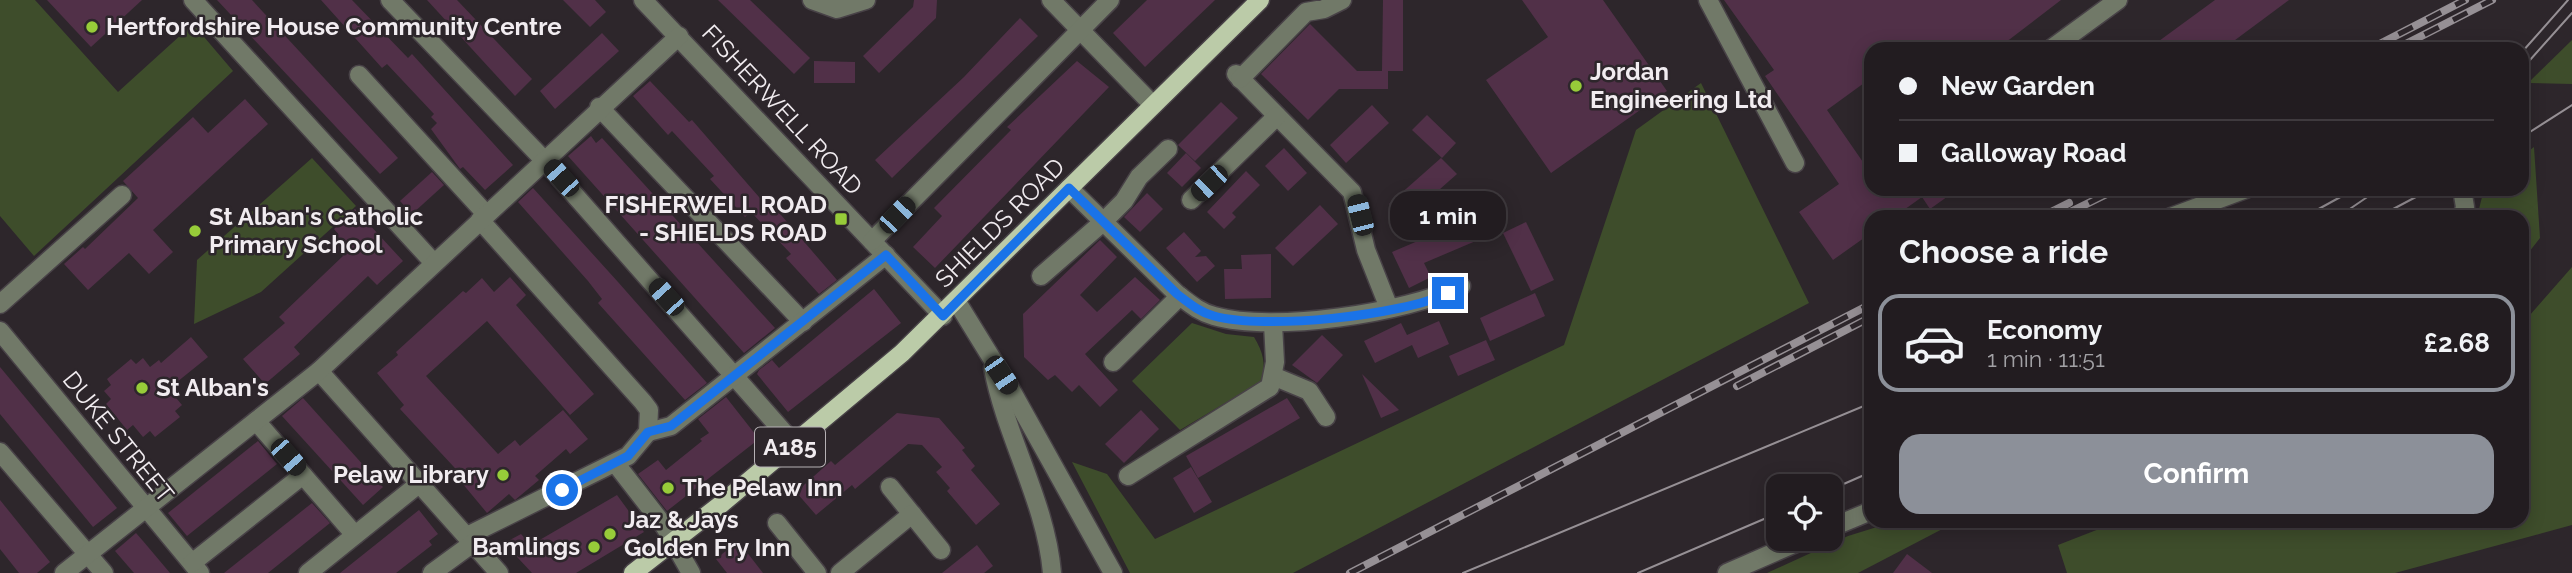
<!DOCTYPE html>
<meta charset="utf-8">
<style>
body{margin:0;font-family:Raleway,sans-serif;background:#2a2529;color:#f1f3f6;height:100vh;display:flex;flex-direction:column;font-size:26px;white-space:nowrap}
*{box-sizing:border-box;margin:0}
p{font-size:23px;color:#a2a1a5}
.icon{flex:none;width:38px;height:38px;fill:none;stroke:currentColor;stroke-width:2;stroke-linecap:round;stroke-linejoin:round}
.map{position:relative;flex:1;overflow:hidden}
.panel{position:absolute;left:1864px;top:210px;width:665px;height:318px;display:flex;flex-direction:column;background:#221c20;border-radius:21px;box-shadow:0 4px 18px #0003,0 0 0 2px #3f3a3e}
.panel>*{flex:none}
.guide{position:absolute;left:1864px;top:42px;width:665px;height:154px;border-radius:21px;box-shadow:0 4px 18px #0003,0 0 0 2px #3f3a3e;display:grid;align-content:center;height:154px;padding:0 35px;background:#221c20}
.buttons{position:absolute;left:1766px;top:474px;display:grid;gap:14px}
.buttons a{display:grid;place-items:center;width:77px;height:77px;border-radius:14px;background:#221c20;box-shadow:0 4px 18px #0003,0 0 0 2px #3f3a3e;font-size:35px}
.end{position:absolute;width:32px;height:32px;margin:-16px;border:9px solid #1a73e8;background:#fff;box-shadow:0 0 0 4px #fff}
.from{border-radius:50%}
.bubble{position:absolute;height:49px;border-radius:21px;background:#221c20;box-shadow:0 4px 18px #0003,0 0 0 2px #3f3a3e;font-size:23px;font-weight:700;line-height:49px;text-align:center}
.car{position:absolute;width:21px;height:42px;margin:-21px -10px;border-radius:9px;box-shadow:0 0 5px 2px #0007;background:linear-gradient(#222 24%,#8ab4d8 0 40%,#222 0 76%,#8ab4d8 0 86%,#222 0)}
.guide b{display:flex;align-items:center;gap:24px;height:66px;font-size:26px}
.guide b+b{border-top:2px solid #3f3a3e}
.guide i{width:18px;height:18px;background:#f1f3f6}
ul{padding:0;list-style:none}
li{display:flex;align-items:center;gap:21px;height:98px;margin:0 14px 10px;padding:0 21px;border:4px solid transparent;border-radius:21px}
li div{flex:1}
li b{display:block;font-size:26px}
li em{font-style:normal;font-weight:700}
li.selected{border-color:#8c9099}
li>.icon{width:63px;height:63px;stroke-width:1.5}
h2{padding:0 35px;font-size:32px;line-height:84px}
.primary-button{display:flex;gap:14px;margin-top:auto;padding:14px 35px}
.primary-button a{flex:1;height:80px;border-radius:21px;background:#8c9099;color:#fff;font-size:28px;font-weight:700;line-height:80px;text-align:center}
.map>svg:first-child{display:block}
</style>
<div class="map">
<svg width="2572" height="573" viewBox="0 0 2572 573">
<rect width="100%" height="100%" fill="#2d262b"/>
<g fill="#3e4d2b">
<polygon points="0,0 35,0 118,92 193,24 233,71 34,256 0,216"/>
<polygon points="2572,40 2572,84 2528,83"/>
<polygon points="1701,83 1809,303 1293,573 1130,573 1072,462 1107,474 1155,539 1564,345 1636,130"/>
<polygon points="2534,147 2540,238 2522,261 2522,217 2477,217 2484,189 2522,189 2522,156"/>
<polygon points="312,158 356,206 261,292 194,324 197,260"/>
<polygon points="2572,267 2572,525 2395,573 2067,573 2058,545 2117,522 2522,522 2522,324"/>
<path d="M 1192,323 L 1226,334 L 1254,337 C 1263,352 1266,363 1262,381 L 1180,430 L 1132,381 Z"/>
<polygon points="1893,522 1952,524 1858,573 1767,573 1848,536"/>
</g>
<g fill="#513048">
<polygon points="47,0 142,0 91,47"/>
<polygon points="217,0 252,0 398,158 380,174"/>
<polygon points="321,0 352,0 408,58 412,54 513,165 485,190 463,167 460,169 431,129 437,123 431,117 434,114 387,64 382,68"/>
<polygon points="427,0 457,0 532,79 515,96"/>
<polygon points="563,0 595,0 606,12 590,27"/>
<polygon points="718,0 750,0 810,58 794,74"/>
<polygon points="914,0 937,0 936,18 879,73 863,56 913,7"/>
<polygon points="1147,0 1215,0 1145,67 1113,33"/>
<polygon points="1383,0 1403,0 1403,71 1382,71"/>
<polygon points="1522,0 1603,0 1667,91 1551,173 1486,80 1548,37"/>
<polygon points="1724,0 2061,0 1997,49 1871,49 1871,78 1827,110 1865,165 1871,161 1871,189 1958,189 1930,209 1922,197 1894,217 1871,217 1871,233 1833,260 1799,212 1839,184 1765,76 1774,70"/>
<polygon points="2215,0 2289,0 2223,49 2148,49"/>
<polygon points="1020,18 1038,36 892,178 875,160 964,77"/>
<polygon points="1310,24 1357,71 1388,71 1388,89 1339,89 1308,120 1261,74"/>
<polygon points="602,33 619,51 555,109 540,91"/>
<polygon points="814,61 855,62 855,83 814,83"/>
<polygon points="1077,61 1109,87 935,268 913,247 942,216 934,208 1011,130 1007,127"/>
<polygon points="650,81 689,122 692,120 766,205 769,201 837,280 819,294 786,258 791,254 751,212 745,217 710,179 714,176 672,131 668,135 633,96"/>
<polygon points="245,99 268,124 153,230 173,252 149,274 129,253 88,290 64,264 83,247 85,249 138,198 123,181 193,117 208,133"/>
<polygon points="1221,102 1238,118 1195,161 1178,145"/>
<polygon points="1372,105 1389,123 1346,163 1330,145"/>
<polygon points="1427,115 1456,143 1442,158 1412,130"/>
<polygon points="591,136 596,143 602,138 775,328 744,353 568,156"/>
<polygon points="1284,148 1307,173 1288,191 1265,166"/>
<polygon points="1186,153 1201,168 1182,187 1167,173"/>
<polygon points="1441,158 1457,174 1405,220 1389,204"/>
<polygon points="1246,171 1260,185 1232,213 1236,217 1224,229 1207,212"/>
<polygon points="432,172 444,185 412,214 400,201"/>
<polygon points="533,188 618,282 707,383 685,400 598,303 602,299 588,281 518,202"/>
<polygon points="1147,193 1163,209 1140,232 1124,217"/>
<polygon points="1320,205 1338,224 1293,266 1275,248"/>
<polygon points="1495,208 1504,229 1424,263 1431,277 1409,288 1392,252"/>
<polygon points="355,209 403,261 377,285 368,276 294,347 300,354 265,384 243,359 285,323 279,317 343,256 329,242 338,234 334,229"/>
<polygon points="1526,222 1554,280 1531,291 1503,233"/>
<polygon points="1184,232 1201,251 1195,257 1206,256 1215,266 1197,282 1166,248"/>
<polygon points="1100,240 1117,257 1080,295 1097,312 1135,277 1160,300 1141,319 1132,310 1085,354 1118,390 1100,407 1079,385 1072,392 1055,375 1048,380 1024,357 1023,314"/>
<polygon points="1271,254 1271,298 1225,299 1224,269 1242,269 1241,255"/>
<polygon points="510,277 526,295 516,305 594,394 570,415 487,321 426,376 498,454 515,440 520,446 563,410 588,439 570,454 566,449 535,476 539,480 515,500 509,494 487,513 462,483 466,480 400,409 404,405 377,373 398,355 396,352 463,291 466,293 482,278 494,292"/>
<polygon points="874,289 901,323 788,412 757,374 759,370 772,360 779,368"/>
<polygon points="1535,293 1545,316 1490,341 1480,318"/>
<polygon points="1439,321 1449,344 1418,358 1412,345 1375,363 1364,341 1401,323 1407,335"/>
<polygon points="1322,335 1343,355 1317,383 1292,365"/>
<polygon points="191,337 208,357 177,382 180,386 172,393 182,405 175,411 180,417 155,437 150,431 143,437 133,425 127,430 106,404 111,399 104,391 111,385 107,379 131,359 136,364 143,358 150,367 159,360 161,363"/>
<polygon points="1486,340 1495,360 1458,376 1449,356"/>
<polygon points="0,367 117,508 93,527 0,414"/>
<polygon points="1362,374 1399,410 1381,418"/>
<polygon points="726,397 759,439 667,511 638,474 658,460 666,470 702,441 700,439 709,433 698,419"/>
<polygon points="303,398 383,487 363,505 282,416"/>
<polygon points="1287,398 1300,418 1198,478 1186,456"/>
<polygon points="1141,410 1159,429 1124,463 1105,444"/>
<polygon points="897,413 939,418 965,448 962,450 975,466 971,470 1000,504 976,525 947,491 950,488 936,472 942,467 922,445 908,444 855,489 852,485 816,515 796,492 831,461 835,465"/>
<polygon points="258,441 277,464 187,536 168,513"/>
<polygon points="1191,467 1212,502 1194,513 1173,478"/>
<polygon points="617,495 644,532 576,573 532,573 504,543 521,534 531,545"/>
<polygon points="0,500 50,562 37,573 19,573 0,549"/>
<polygon points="312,503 330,523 268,573 224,573"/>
<polygon points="419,510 438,534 429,541 432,545 396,573 340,573"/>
<polygon points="136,533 143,541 170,573 134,573 115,551"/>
<polygon points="738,541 749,555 763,573 727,573 716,559"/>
<polygon points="977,545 993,566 984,573 942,573"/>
<polygon points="1907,554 1932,573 1893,573"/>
</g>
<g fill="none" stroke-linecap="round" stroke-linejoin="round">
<defs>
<g id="minor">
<polyline points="193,0 433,262"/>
<polyline points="390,0 543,159 794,444"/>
<polyline points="643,0 943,316"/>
<polyline points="812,0 837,9 866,0"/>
<polyline points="1051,0 1153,105"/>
<polyline points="1708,0 1795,163"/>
<polyline points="2051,49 2118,0"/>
<polyline points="1236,74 1352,192 1366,250 1389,308"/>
<polyline points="359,75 486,214"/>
<polyline points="1240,79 1306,12 1324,9 1342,0"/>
<polyline points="599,107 803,322"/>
<path d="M 1069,188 L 1177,294 C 1189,303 1199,312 1214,316 C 1273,333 1406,313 1461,286"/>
<polyline points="2462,189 2465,207 2462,217"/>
<polyline points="1191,200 1277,116"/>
<polyline points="2171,217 2246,189"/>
<polyline points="872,241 1110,0"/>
<polyline points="1041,276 1103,222 1124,201 1139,177 1168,149"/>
<polyline points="957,302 1010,388 1113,573"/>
<polyline points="0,304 122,195"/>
<polyline points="0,331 200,573"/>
<polyline points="1113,362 1180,296"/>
<path d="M 993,368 C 1006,438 1046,502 1052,573"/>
<polyline points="319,371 499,573"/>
<polyline points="1273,376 1309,391 1326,417"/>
<polyline points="256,421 355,535"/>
<polyline points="648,432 671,426 886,255"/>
<polyline points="0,452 104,573"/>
<polyline points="616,464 665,527 691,573"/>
<polyline points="1128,476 1270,387 1275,362 1273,324"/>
<polyline points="890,487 941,550"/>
<polyline points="777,523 817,573"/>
<polyline points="1830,528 1871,511"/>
<polyline points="467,536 628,456 648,432 649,410 643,402 480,220"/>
<polyline points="192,563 303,475"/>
<polyline points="64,573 319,371 679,36"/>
<polyline points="308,573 420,483"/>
<polyline points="432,573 473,543"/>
<polyline points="840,573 912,514"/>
<polyline points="1727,573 1805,539"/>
</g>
<polyline id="major" points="633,573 720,505 902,353 1260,0"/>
</defs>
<use href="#minor" stroke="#484247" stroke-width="21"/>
<use href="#major" stroke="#484247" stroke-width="21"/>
<use href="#minor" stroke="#717968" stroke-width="18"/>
<use href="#major" stroke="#bbcba8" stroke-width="18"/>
<g stroke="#969095" stroke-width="2">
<polyline points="2522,52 2568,0"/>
<polyline points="2522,69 2572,13"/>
<polyline points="2522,137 2572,105"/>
<polyline points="2304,217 2355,189"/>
<polyline points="2338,217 2379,189"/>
<polyline points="2378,217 2431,189"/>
<polyline points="1830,490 1871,472"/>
<polyline points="1463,573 1871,403"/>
<polyline points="1638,573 1778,513"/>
</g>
<defs>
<g id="rail">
<polyline points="2370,49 2465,0"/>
<polyline points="2396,49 2492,0"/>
<polyline points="2041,217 2069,203"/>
<polyline points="2060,217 2117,189"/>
<polyline points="1737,386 1871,317"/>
<polyline points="1350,573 1871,304"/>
</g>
</defs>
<use href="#rail" stroke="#969095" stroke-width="8"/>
<use href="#rail" stroke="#2d262b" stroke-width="5" stroke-dasharray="16" stroke-linecap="butt"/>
</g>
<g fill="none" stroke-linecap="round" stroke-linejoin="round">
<path stroke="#1a73e8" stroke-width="9" d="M 562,490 L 628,456 L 648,432 L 671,426 L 886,255 L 943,316 L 1069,188 L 1177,294 C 1189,303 1199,312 1214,316 C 1264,330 1401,316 1448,293"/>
</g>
<g fill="#97cc39" stroke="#2d262b" stroke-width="2.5">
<circle cx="92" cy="27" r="7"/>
<circle cx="1576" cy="86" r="7"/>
<rect x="834" y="212" width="14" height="14" rx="3.5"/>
<circle cx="195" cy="231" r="7"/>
<circle cx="142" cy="388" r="7"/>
<circle cx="503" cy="475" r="7"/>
<circle cx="668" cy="488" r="7"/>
<circle cx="610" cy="534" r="7"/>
<circle cx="594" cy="547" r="7"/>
</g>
<g text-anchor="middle" stroke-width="5" stroke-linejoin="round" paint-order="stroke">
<rect fill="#2d262b" stroke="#b6b1b5" stroke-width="2" x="755" y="427.5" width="70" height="39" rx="5"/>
<g font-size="23" font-weight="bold" fill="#f1ecf0">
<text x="790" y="455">A185</text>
</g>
<g font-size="24" font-weight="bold" fill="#f1ecf0" stroke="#2d262b" text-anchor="start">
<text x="106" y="35">Hertfordshire House Community Centre</text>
<text x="1590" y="80">Jordan<tspan x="1590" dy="28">Engineering Ltd</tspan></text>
<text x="827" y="213" text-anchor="end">FISHERWELL ROAD<tspan x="827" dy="28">- SHIELDS ROAD</tspan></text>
<text x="209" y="225">St Alban's Catholic<tspan x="209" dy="28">Primary School</tspan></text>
<text x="156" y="396">St Alban's</text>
<text x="489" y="483" text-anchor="end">Pelaw Library</text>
<text x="682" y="496">The Pelaw Inn</text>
<text x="624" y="528">Jaz &amp; Jays<tspan x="624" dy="28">Golden Fry Inn</tspan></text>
<text x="580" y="555" text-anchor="end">Bamlings</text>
</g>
<g font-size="24" fill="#f1ecf0" stroke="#2d262b">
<text transform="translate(782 110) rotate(47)" y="8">FISHERWELL ROAD</text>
<text transform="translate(1000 223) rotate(-45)" y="8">SHIELDS ROAD</text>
<text transform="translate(118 437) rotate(51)" y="8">DUKE STREET</text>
</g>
</g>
</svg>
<div class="buttons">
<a><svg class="icon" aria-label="locate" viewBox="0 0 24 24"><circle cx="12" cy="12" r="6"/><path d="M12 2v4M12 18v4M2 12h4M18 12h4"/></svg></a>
</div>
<i class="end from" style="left:562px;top:490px"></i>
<i class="end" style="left:1448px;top:293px"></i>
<div class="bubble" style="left:1390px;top:191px;width:116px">1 min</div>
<i class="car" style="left:561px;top:178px;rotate:318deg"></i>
<i class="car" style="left:1209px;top:183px;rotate:226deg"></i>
<i class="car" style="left:897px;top:215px;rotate:44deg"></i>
<i class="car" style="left:1360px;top:215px;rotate:346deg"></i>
<i class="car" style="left:666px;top:297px;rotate:318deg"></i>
<i class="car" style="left:1001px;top:375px;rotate:146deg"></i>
<i class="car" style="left:288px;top:457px;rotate:139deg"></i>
<div class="guide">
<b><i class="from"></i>New Garden</b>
<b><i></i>Galloway Road</b>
</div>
<section class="panel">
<h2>Choose a ride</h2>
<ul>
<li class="selected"><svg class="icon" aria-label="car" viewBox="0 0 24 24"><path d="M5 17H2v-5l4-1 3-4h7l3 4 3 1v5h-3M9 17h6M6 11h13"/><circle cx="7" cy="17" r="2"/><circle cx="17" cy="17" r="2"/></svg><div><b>Economy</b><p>1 min · 11:51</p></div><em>£2.68</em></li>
</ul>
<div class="primary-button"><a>Confirm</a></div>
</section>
</div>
